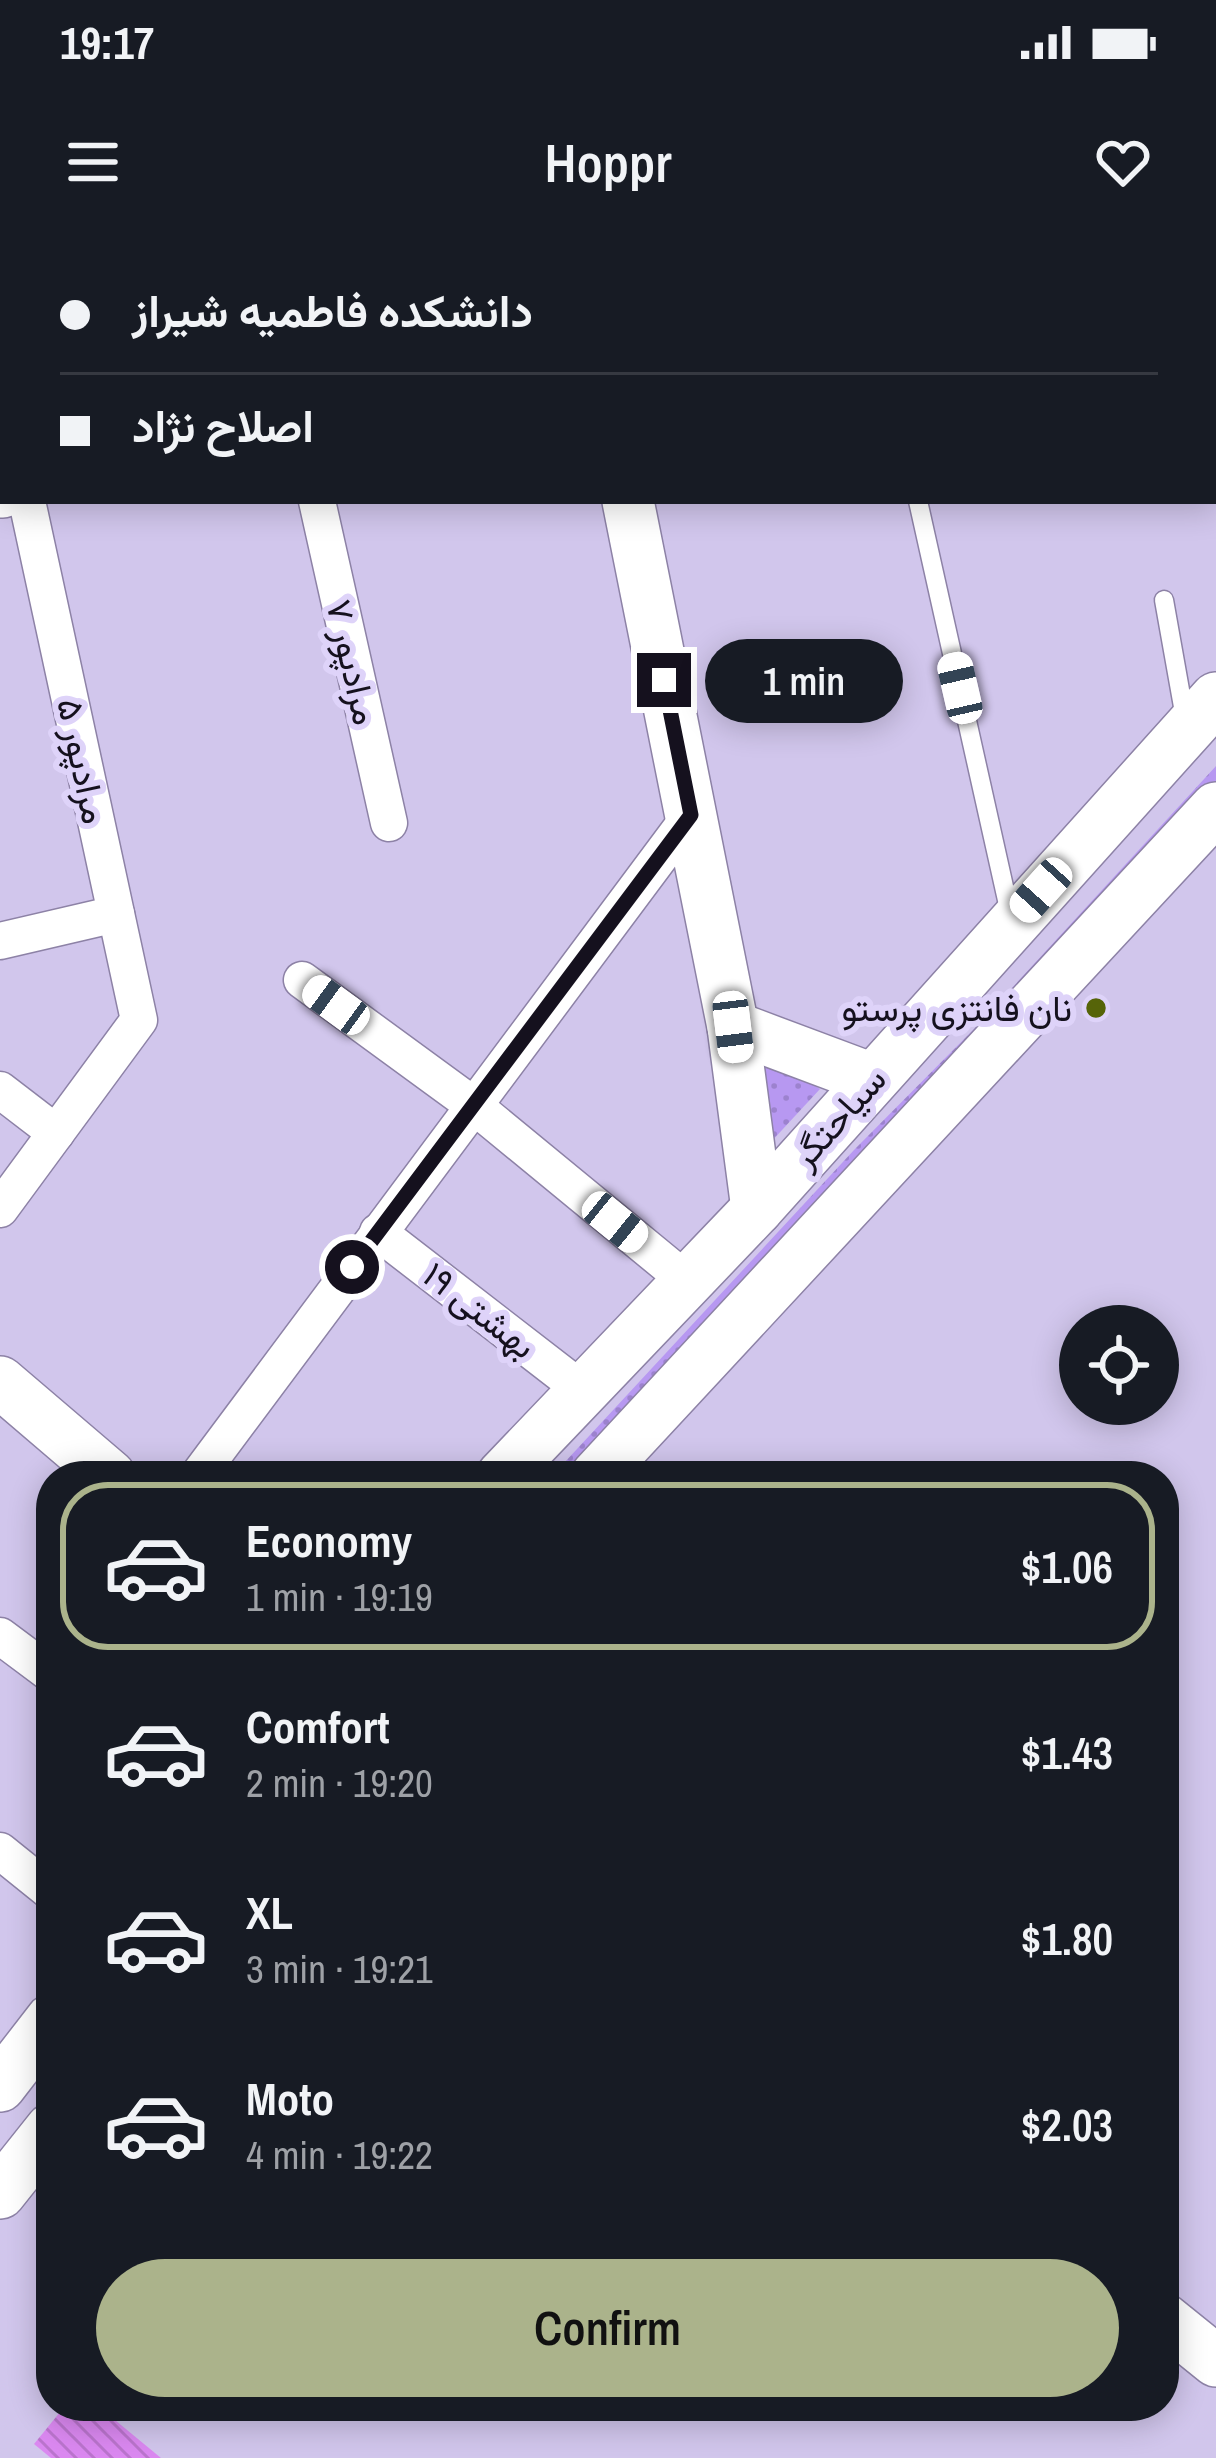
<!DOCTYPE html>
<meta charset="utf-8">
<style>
body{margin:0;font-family:"Archivo Narrow",Vazirmatn,sans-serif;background:#242831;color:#f1f3f6;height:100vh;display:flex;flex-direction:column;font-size:45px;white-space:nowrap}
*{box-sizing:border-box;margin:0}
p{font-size:39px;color:#9ea1a6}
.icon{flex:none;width:66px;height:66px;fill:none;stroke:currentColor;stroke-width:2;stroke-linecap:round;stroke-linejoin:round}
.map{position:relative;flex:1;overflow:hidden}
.details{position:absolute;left:36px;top:1221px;width:1143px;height:960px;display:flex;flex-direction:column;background:#171b24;border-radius:48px;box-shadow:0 6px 30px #0003}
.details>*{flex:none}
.top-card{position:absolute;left:0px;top:0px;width:1218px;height:264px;box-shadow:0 6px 30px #0003;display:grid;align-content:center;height:264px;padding:0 60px;background:#171b24}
.tools{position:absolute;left:1059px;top:1065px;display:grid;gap:24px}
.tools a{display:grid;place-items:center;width:120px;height:120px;border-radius:50%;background:#171b24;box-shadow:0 6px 30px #0003;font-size:60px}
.end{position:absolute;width:54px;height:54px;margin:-27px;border:15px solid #15111e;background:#fff;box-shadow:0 0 0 6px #fff}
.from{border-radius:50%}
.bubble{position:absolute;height:84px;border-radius:42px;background:#171b24;box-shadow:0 6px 30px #0003;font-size:39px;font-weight:600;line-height:84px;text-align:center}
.car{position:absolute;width:36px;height:72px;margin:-36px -18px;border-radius:15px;box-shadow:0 0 9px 3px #0007;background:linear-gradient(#fff 24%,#345 0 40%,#fff 0 76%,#345 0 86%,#fff 0)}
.top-card b{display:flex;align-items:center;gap:42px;height:114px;font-size:45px}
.top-card b+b{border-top:3px solid #363941}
.top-card i{width:30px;height:30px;background:#f1f3f6}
ul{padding:21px 0 0;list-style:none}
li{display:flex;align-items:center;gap:36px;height:168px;margin:0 24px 18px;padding:0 36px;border:6px solid transparent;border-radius:48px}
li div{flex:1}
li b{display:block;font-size:45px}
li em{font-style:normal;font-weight:600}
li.on{border-color:#abb38b}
li>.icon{width:108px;height:108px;stroke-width:1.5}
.action{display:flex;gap:24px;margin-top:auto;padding:24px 60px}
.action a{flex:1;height:138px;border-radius:72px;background:#abb38b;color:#111;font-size:48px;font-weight:600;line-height:138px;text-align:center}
.status{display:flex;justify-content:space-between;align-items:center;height:84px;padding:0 60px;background:#171b24;direction:ltr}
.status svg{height:33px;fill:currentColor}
header{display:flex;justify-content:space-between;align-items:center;height:156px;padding:0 60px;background:#171b24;font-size:54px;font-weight:600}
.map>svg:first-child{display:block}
</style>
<div class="status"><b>19:17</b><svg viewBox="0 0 49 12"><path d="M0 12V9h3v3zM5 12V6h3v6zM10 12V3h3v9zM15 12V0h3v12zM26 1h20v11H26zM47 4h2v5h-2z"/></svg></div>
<header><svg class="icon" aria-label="menu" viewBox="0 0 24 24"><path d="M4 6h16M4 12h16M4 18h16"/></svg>Hoppr<svg class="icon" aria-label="heart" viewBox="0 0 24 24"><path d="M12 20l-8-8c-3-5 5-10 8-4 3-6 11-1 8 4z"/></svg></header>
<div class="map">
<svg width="1216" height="2218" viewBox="0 0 1216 2218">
<defs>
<pattern id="grass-dots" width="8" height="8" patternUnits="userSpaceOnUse" patternTransform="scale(3)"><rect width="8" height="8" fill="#b798f1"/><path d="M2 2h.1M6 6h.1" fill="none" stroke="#9c82ce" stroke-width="1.8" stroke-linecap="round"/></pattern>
<pattern id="building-back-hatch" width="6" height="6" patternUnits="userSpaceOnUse" patternTransform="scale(3)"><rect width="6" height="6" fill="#da88f0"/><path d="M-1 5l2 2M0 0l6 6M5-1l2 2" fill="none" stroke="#ba74cd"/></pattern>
</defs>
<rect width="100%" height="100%" fill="#d1c6ec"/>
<g fill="url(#grass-dots)">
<polygon points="1216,526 1216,548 572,1236 552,1236 854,910 977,786"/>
<polygon points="755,808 820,849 770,903"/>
</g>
<polygon fill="url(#building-back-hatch)" points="65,2166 98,2166 161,2218 51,2218 34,2204"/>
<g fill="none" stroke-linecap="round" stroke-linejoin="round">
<defs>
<g id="service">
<polyline points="991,0 992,3"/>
<polyline points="1127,0 1128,3"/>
<polyline points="918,261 1011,678"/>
<polyline points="1164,360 1185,478"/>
</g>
<g id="minor">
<polyline points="317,261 389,583"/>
<polyline points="0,701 116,674"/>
<polyline points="302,740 473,865 687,1041"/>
<polyline points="0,850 56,893"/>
<polyline points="0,969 139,780 27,261"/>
<polyline points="378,992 581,1149"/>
<polyline points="198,1236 691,575"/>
<polyline points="0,1396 51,1434"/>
<polyline points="0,1611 51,1652"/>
</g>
<polyline id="tertiary" points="0,255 3,255"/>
<g id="secondary">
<polyline points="576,0 576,3"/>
<polyline points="628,261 733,787 757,969"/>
<polyline points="733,787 872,839"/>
<polyline points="0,1142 110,1236"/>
<polyline points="502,1236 757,969 1216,458"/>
<polyline points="596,1236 1216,568"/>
<polyline points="0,1846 51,1780"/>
<polyline points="0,1953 51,1889"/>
<polyline points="1164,2079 1216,2121"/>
</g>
</defs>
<use href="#service" stroke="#8d82a6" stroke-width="21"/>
<use href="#minor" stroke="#8d82a6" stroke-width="39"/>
<use href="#tertiary" stroke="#8d82a6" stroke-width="48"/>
<use href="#secondary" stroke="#8d82a6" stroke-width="54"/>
<use href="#service" stroke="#fff" stroke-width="18"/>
<use href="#minor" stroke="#fff" stroke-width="36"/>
<use href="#tertiary" stroke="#fff" stroke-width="45"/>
<use href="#secondary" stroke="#fff" stroke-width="51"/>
</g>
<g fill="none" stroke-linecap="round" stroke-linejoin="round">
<polyline stroke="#15111e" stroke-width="15" points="352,1027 691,575 664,440"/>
</g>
<circle fill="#566409" stroke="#ded3f9" stroke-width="4.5" cx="1096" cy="768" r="12"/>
<g text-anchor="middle" stroke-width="12" stroke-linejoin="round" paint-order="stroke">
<g font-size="36" fill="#15111e" stroke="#ded3f9">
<text transform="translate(353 422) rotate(77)" y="13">۷ مرادپور</text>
<text transform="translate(83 521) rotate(78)" y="13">۵ مرادپور</text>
<text transform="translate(838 877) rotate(-48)" y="13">سیاحتگر</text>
<text transform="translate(480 1070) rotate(38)" y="13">۱۹ بهشتی</text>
</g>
<g font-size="36" fill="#15111e" stroke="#ded3f9" text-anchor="end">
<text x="1072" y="781">نان فانتزی پرستو</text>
</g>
</g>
</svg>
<div class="tools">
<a><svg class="icon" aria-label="locate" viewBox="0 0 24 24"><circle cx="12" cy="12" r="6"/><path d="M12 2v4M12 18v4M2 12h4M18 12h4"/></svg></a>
</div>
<i class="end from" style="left:352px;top:1027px"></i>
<i class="end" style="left:664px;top:440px"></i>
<div class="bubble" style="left:705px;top:399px;width:198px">1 min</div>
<i class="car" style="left:960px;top:448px;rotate:347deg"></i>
<i class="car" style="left:1041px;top:650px;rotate:222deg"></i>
<i class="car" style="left:336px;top:765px;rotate:306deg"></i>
<i class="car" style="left:733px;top:787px;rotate:173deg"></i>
<i class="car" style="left:615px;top:982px;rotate:129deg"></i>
<div class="top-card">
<b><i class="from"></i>دانشکده فاطمیه شیراز</b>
<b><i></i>اصلاح نژاد</b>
</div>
<section class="details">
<ul>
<li class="on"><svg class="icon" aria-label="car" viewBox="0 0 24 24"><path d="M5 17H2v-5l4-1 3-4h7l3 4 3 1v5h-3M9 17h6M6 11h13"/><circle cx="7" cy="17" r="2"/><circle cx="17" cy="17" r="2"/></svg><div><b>Economy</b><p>1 min · 19:19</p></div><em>$1.06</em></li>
<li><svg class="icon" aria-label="car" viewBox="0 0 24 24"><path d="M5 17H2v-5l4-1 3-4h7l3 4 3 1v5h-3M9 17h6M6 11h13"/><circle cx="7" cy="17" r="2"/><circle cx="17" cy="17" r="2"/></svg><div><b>Comfort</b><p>2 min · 19:20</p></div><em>$1.43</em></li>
<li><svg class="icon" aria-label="car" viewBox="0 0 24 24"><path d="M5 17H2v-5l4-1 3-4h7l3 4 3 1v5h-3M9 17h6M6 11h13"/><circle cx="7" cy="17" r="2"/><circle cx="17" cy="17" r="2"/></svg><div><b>XL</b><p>3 min · 19:21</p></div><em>$1.80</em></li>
<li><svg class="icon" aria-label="car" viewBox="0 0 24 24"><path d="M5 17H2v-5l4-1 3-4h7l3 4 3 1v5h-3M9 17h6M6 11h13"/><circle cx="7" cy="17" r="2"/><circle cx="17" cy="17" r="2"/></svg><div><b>Moto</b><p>4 min · 19:22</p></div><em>$2.03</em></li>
</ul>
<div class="action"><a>Confirm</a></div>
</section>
</div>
